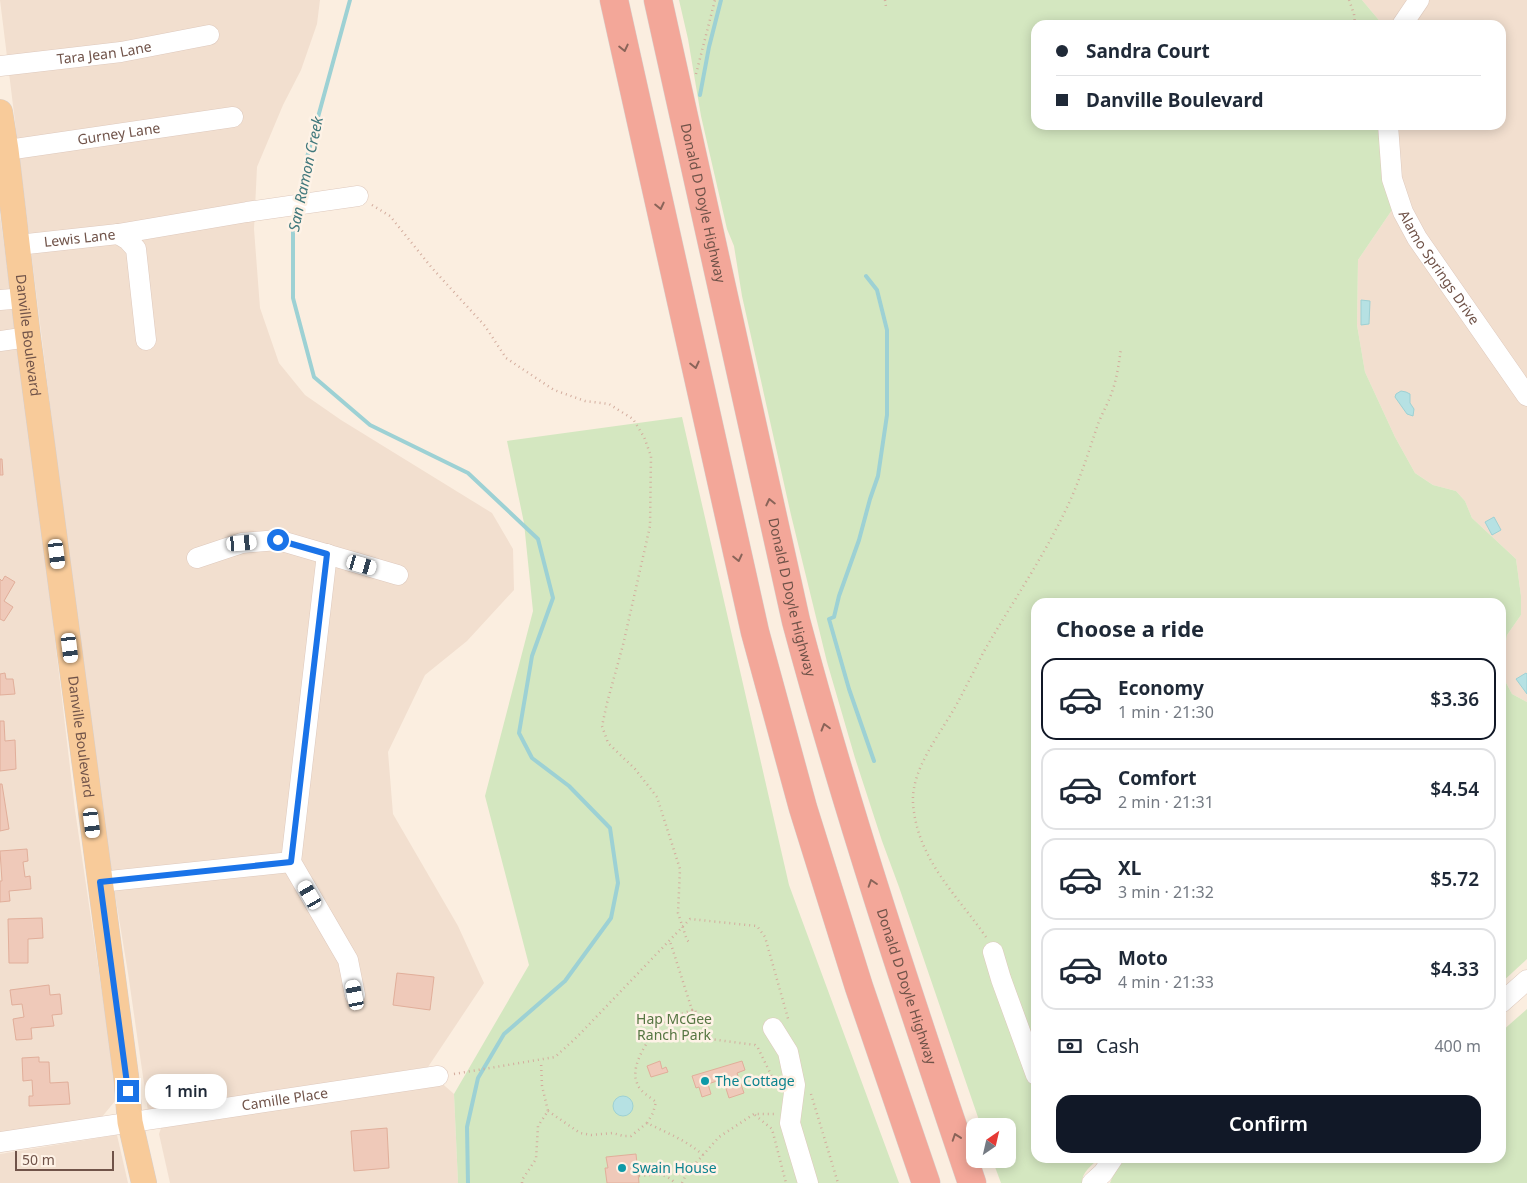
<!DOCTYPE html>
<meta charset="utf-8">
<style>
body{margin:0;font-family:"Noto Sans",sans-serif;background:#f6f6f7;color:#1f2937;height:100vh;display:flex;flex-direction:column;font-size:19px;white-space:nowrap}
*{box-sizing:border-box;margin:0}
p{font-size:16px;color:#747a83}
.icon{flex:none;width:28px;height:28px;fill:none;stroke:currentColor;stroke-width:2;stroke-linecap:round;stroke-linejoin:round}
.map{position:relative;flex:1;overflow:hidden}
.details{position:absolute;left:1031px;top:598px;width:475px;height:565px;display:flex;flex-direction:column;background:#fff;border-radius:15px;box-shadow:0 2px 12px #0003}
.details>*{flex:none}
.top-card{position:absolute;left:1031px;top:20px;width:475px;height:110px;border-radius:15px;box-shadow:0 2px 12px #0003;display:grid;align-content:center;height:110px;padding:0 25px;background:#fff}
.needle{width:32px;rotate:34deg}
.controls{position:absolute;left:966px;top:1118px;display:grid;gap:10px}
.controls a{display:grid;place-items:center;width:50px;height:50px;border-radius:10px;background:#fff;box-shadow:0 2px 12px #0003;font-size:25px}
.scale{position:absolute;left:15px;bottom:12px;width:99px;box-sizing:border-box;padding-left:5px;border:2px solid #705349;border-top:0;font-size:14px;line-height:18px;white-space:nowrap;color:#705349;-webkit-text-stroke:4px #fef2e6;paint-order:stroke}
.end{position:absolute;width:22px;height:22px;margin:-11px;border:6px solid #1a73e8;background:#fff;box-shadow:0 0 0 2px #fff}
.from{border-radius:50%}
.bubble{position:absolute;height:35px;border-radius:15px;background:#fff;box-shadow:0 2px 12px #0003;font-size:16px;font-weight:600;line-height:35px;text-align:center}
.car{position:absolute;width:15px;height:30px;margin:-15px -8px;border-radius:6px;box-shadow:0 0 4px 1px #0007;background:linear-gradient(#fff 24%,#345 0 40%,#fff 0 76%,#345 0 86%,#fff 0)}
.top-card b{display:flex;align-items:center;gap:18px;height:48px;font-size:19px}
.top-card b+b{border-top:1px solid #e0e1e3}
.top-card i{width:12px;height:12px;background:#1f2937}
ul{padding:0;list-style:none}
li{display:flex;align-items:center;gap:15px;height:82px;margin:0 10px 8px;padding:0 15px;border:2px solid #e0e1e3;border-radius:15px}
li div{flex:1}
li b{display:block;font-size:19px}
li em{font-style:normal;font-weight:600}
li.on{border-color:#111827}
li>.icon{width:45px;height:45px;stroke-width:1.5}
h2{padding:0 25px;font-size:22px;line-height:60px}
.pay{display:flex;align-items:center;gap:12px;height:55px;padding:0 25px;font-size:19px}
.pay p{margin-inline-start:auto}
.button{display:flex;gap:10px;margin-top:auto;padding:10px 25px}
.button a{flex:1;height:58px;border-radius:15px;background:#111827;color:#fff;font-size:20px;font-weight:600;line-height:58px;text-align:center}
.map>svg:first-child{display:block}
</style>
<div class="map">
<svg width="1527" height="1183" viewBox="0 0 1527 1183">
<rect width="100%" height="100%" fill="#fbeee0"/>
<g fill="#f2dfcf">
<polygon points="0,0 320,0 317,24 301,70 283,105 257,167 254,229 260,308 279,363 305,395 341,420 492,513 513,549 514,590 467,641 425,675 388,752 393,814 458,926 484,983 428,1067 148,1111 128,973 109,858 55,445"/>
<polygon points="1362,0 1527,0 1527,702 1512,694 1503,677 1503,659 1507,635 1521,615 1521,596 1516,559 1472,518 1465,501 1456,491 1433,485 1415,473 1395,437 1365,372 1357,325 1358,260 1394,207 1381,125 1501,125 1501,25 1383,25"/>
<polygon points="0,214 50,597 75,810 111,1054 115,1101 101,1118 0,1134"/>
<polygon points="437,1079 454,1094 458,1183 170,1183 159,1134 162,1125"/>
<polygon points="117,1135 128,1183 0,1183 0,1154"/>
</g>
<g fill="#d4e7c0">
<path d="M 679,0 L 1362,0 L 1383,25 L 1036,25 L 1036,125 L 1381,125 L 1394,207 L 1358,260 L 1357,325 L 1365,372 L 1395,437 L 1415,473 L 1433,485 L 1456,491 L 1465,501 L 1472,518 L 1516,559 L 1521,596 L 1521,615 L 1507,635 L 1503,659 L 1503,677 L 1512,694 L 1527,702 L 1527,959 L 1501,983 L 1501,602 L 1036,602 L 1036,1158 L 1099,1158 C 1092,1166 1082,1171 1082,1183 L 1001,1183 L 992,1159 L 1008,1159 L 1008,1126 L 981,1126 L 899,887 L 882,841 L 855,758 L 827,662 L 791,515 L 742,296 L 734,246 L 727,229 L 701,116 L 688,39 Z"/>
<polygon points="682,417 789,885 899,1183 458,1183 454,1094 529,965 485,796 533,611 524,523 507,441"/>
<polygon points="1527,1009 1527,1183 1110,1183 1115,1171 1125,1158 1501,1158 1501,1032"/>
</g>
<g fill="#b6e1e3" stroke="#9dd1d4">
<polygon points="1361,300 1370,301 1369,324 1361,325"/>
<polygon points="1401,391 1406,392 1410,394 1410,403 1414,409 1413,416 1407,414 1395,397 1396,394"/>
<polygon points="1494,517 1501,530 1492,535 1485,522"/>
<polygon points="1526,673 1527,674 1527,694 1516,679"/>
<circle cx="623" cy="1106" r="10"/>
</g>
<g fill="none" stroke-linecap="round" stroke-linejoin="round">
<g stroke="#9dd1d4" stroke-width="4">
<polyline points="700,95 709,47 721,0"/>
<polyline points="299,199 306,161 350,0"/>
<polyline points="296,211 293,228 293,298 314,377 370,425 468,473 538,539 553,598 532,656 519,733 532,758 569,786 610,828 618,883 611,918 565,981 504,1034 478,1078 467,1127 468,1183"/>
<polyline points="866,276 877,290 887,330 887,415 878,476 870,499 859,540 839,596 834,617 829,619 849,689 874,761"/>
</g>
</g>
<g fill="#efc9b9" stroke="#e1ae9a">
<polygon points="0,459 2,459 3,475 0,475"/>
<polygon points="5,576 15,582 4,601 13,607 4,621 0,619 0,579 2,581"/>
<polygon points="5,673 6,679 13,679 15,694 0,695 0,674"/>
<polygon points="0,721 4,721 5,741 15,740 16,769 0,771"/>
<polygon points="0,784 2,784 9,829 0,831"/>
<polygon points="27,849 28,861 23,862 25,877 30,876 31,889 9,891 10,901 0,902 0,881 2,881 0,851"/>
<polygon points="42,918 43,938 28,939 28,963 9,963 8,919"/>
<polygon points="397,973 434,977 430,1010 393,1005"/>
<polygon points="49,985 50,995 60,994 62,1014 52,1015 54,1026 31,1028 32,1039 16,1040 13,1019 24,1017 22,1004 12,1005 10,990"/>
<polygon points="39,1057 39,1062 49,1062 50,1083 68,1082 70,1104 29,1106 29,1096 33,1096 32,1080 23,1081 22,1058"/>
<polygon points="660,1061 662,1069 666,1067 668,1072 651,1077 647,1066"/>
<polygon points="742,1061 745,1070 737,1073 744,1093 729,1098 723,1079 708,1084 711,1094 702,1097 699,1087 696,1088 692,1076"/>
<polygon points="387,1128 389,1168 354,1171 351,1131"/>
<polygon points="636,1154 639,1183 607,1183 605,1168 608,1168 606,1157"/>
</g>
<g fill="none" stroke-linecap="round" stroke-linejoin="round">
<defs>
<g id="minor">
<polyline points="1402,25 1419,0"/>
<path id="s1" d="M 0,66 L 121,52 L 209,35"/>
<path id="s2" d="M 1388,125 L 1392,179 L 1403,212 L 1417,238 L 1527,396"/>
<path id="s3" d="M 0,151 L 233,117"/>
<polyline points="118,234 128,240 136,249 146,340"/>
<path id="s4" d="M 18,245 L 118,234 L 247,212 L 358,196"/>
<polyline points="0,300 24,298"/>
<polyline points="0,341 28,337"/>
<polyline points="327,554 291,862 348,960 355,995"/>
<polyline points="197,558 242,543 278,540 398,575"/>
<polyline points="100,882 291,862"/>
<polyline points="993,952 1001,979 1036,1075"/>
<polyline points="1501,1003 1527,980"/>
<polyline points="773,1028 788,1052 795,1085 790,1123 808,1183"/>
<path id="s5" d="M 0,1142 L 438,1076"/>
<polyline points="1092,1183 1103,1173 1113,1158"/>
</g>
<g id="major">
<path id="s6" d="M 0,112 L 6,150 L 28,337 L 126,1076 L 130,1122 L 144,1183"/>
</g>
<g id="highway">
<polyline points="614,0 755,632 803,808 859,987 926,1183"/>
<path id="s7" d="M 658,0 L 796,621 C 847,811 909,997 972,1183"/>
</g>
</defs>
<use href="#minor" stroke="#dec9bd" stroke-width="21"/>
<use href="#major" stroke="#d7cfcc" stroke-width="26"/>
<use href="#highway" stroke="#d7cfcc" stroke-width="29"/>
<g stroke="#d3ac9d" stroke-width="2.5" stroke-dasharray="1 4" stroke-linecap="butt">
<polyline points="885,0 886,7"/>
<polyline points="1349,0 1354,14 1355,25"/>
<polyline points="696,74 715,0"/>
<polyline points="372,205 390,216 432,268 485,326 506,358 554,390 585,401 609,404 633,419 644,437 651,456 650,526 623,645 607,703 602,726 608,743 635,769 657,797 680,869 678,913 687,940 691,944"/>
<path d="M 986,937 C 956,894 917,859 913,803 C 911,767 943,731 959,700 C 967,685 975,669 983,653 C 1011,604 1044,557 1068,505 C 1080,480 1088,453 1097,427 C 1101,415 1108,404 1112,392 C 1117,378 1119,363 1121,348"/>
<polyline points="692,1010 695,1009 703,1038 755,1045 758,1048 777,1087"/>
<polyline points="454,1074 555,1057 577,1037 690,919 757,926 765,937 789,1022"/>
<polyline points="811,1094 838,1183"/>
<path d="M 548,1111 L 580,1133 L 591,1135 L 613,1133 L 623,1136 L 631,1136 L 647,1123 C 667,1133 686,1140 703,1155"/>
<polyline points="755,1115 772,1129 786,1183"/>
<path d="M 647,1123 L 653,1113 L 656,1102 C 650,1097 639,1091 637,1083 C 629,1065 651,1034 664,1022 C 671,1016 683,1014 692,1010 L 670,941"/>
<path d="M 639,1176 C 654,1175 663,1171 675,1183"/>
<polyline points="522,1183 522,1180 536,1159 538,1126 548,1111 542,1086 541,1061"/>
<polyline points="682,1183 687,1173 719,1137 754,1114 775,1114"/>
</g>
<use href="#minor" stroke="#fff" stroke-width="20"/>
<use href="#major" stroke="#f8cb9a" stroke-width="25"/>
<use href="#highway" stroke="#f3a799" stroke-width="28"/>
</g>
<defs><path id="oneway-chevron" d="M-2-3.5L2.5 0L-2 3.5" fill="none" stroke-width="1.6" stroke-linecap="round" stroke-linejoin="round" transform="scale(1.25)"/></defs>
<g stroke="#8a6459">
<use href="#oneway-chevron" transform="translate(624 48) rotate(77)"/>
<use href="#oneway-chevron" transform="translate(660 206) rotate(77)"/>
<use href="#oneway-chevron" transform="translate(695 365) rotate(77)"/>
<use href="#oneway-chevron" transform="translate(770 502) rotate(-103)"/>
<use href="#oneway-chevron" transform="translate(738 558) rotate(77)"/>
<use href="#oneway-chevron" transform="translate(825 727) rotate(-106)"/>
<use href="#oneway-chevron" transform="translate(872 883) rotate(-108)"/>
<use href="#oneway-chevron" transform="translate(956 1137) rotate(-109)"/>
</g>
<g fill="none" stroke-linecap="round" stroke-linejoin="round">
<polyline stroke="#1a73e8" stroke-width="6" points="128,1091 100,882 291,862 327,554 278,540"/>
</g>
<g fill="#0f9aa8" stroke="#fef2e6" stroke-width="2">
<circle cx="705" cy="1081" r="5"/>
<circle cx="622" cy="1168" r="5"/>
</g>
<g text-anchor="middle" stroke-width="5" stroke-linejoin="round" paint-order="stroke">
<g font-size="14" fill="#705349" stroke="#fef2e6">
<text dy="5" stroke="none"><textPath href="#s1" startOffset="105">Tara Jean Lane</textPath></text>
<text dy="5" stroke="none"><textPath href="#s3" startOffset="120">Gurney Lane</textPath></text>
<text dy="5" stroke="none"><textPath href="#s7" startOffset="208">Donald D Doyle Highway</textPath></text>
<text dy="5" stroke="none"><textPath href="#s4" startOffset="62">Lewis Lane</textPath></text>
<text dy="5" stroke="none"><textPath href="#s2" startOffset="155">Alamo Springs Drive</textPath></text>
<text dy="5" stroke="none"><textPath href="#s6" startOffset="225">Danville Boulevard</textPath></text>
<text dy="5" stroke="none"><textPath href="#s7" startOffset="612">Donald D Doyle Highway</textPath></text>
<text dy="5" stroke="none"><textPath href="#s6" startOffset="630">Danville Boulevard</textPath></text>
<text dy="5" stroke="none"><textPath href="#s7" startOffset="1018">Donald D Doyle Highway</textPath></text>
<text dy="5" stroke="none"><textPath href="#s5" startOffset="288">Camille Place</textPath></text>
</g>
<g font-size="14" fill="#567642" stroke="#fef2e6">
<text x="674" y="1024">Hap McGee<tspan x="674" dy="16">Ranch Park</tspan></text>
</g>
<g font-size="14" fill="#0d838f" stroke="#fef2e6" text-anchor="start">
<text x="715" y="1086">The Cottage</text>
<text x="632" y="1173">Swain House</text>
</g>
<g font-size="15" font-style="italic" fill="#41787c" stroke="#fef2e6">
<text transform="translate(306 174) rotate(-78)" y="5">San Ramon Creek</text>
</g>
</g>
</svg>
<div class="controls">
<a><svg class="needle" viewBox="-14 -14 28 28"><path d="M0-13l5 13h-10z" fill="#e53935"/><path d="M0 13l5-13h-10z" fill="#747a83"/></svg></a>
</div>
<div class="scale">50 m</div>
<i class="end from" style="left:278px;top:540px"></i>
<i class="end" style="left:128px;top:1091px"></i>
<div class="bubble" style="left:145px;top:1074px;width:82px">1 min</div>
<i class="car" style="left:242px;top:543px;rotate:85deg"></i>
<i class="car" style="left:57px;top:554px;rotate:173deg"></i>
<i class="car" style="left:362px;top:565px;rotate:106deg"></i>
<i class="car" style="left:70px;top:648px;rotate:173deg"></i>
<i class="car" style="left:92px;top:823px;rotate:173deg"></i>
<i class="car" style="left:310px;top:895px;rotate:330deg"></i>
<i class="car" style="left:355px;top:995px;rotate:349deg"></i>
<div class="top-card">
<b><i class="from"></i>Sandra Court</b>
<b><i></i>Danville Boulevard</b>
</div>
<section class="details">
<h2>Choose a ride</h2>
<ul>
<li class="on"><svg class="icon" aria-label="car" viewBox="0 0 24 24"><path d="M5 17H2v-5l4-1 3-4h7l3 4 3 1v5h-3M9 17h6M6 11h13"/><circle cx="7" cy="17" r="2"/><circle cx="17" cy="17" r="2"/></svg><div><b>Economy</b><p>1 min · 21:30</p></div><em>$3.36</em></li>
<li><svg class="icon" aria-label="car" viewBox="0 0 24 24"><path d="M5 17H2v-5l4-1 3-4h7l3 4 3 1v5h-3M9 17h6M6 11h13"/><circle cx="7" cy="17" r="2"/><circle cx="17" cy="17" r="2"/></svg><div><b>Comfort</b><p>2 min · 21:31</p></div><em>$4.54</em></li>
<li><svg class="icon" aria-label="car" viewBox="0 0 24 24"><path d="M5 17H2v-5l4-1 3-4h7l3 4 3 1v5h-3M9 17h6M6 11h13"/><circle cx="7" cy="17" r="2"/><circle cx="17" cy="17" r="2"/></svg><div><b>XL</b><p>3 min · 21:32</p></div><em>$5.72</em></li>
<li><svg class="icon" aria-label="car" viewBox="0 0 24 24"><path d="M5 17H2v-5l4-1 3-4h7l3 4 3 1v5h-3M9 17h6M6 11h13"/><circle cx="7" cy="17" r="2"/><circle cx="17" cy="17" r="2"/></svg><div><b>Moto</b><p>4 min · 21:33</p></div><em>$4.33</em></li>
</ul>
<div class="pay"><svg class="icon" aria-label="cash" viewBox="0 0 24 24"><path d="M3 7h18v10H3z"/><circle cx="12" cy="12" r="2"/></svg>Cash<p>400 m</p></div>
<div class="button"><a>Confirm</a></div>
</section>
</div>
